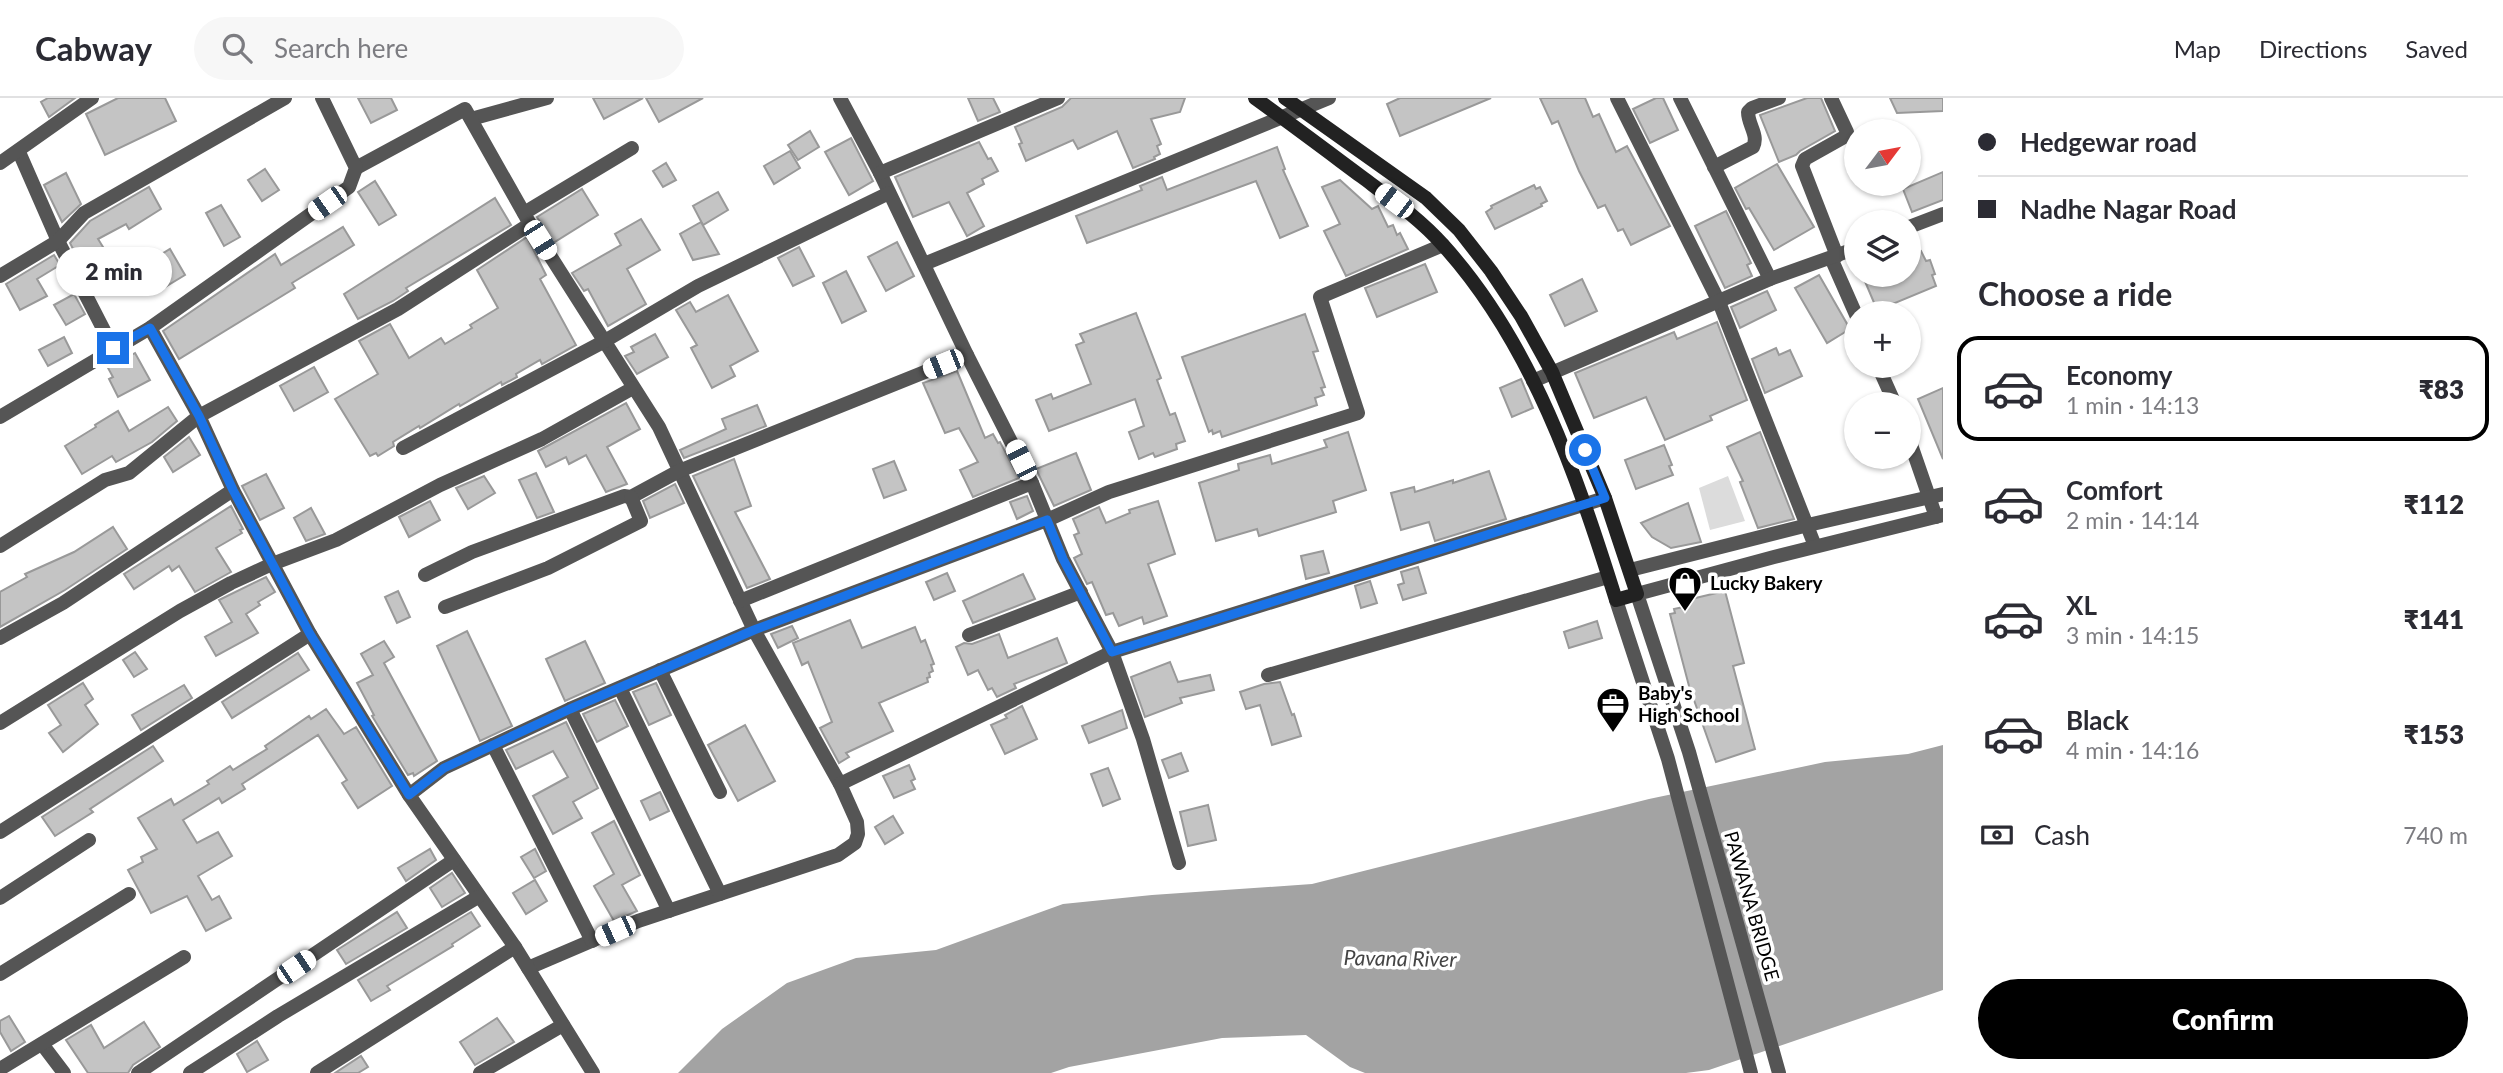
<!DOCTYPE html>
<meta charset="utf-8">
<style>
body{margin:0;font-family:Lato,sans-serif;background:#f7f7f7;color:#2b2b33;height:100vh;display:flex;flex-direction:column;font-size:26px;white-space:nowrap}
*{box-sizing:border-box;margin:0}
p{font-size:23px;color:#7c7c81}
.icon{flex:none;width:38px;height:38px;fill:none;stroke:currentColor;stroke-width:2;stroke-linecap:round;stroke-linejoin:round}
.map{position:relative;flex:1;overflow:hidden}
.panel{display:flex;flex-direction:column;background:#fff;width:560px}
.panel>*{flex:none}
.top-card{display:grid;align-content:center;height:154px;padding:0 35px;background:#fff}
.needle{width:46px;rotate:58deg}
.fabs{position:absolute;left:1844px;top:21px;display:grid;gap:14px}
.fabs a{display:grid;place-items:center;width:77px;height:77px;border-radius:50%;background:#fff;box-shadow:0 2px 5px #0004;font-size:35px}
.end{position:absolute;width:32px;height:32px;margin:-16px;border:9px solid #1a73e8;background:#fff;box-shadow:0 0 0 4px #fff}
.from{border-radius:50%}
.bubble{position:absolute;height:49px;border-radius:24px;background:#fff;box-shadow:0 2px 5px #0004;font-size:23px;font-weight:800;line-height:49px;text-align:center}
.car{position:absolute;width:21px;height:42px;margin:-21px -10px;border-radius:9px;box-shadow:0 0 5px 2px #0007;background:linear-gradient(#fff 24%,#345 0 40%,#fff 0 76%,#345 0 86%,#fff 0)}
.top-card b{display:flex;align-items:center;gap:24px;height:66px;font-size:26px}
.top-card b+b{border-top:2px solid #e1e1e2}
.top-card i{width:18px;height:18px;background:#2b2b33}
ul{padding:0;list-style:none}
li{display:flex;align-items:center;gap:21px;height:105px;margin:0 14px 10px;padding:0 21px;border:4px solid transparent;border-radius:21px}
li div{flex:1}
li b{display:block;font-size:26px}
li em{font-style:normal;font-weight:800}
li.on{border-color:#000}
li>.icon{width:63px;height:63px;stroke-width:1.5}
h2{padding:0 35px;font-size:32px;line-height:84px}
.pay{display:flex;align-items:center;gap:18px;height:77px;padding:0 35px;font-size:26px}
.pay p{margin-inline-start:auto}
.primary-button{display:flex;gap:14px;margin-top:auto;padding:14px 35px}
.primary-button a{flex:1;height:80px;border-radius:42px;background:#000;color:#fff;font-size:28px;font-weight:800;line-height:80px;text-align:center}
header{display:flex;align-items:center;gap:42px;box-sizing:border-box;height:98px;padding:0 35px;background:#fff;border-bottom:2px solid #e1e1e2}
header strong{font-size:33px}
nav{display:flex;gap:38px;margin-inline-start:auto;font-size:24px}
.search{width:490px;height:63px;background:#f7f7f7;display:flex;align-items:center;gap:18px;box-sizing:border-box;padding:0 24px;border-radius:38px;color:#7c7c81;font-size:26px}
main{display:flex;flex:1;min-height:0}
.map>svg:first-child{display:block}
</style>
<header>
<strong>Cabway</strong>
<div class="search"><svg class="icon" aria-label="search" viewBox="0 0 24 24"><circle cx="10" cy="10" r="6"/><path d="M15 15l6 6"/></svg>Search here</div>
<nav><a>Map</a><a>Directions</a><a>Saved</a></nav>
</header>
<main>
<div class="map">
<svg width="1943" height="975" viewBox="0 0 1943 975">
<rect width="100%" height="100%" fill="#fff"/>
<polygon fill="#dcdcdc" points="1728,378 1745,423 1710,432 1699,390"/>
<polygon fill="#a3a3a3" points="1943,647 1943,892 1709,972 1686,975 1365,975 1350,969 1306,937 1222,940 1069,969 1051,975 678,975 722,931 787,885 856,860 936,852 1063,806 1152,797 1312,786 1649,701 1825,664 1908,656"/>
<g fill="#c4c4c4" stroke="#999" stroke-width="2">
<polygon points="48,0 75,0 49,19 41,4"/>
<polygon points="118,0 165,0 176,23 105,57 86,16"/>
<polygon points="358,0 391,0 397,12 371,25"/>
<polygon points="593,0 643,0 604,21"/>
<polygon points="646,0 703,0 659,24"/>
<polygon points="968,0 993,0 1000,14 978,23"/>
<polygon points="1071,0 1185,0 1180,14 1151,21 1161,46 1157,48 1160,56 1154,59 1155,61 1133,70 1117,33 1078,51 1073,42 1026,63 1019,46 1022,45 1015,29 1062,9"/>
<polygon points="1400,0 1491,0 1400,38 1387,6"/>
<polygon points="1540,0 1585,0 1593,19 1599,16 1616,54 1627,48 1670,128 1631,147 1623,131 1618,133 1605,107 1598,110 1579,73 1558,23 1552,26"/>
<polygon points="1656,0 1663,0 1678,32 1650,45 1633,11"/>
<polygon points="1807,0 1821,0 1835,33 1800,53 1796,57 1779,64 1760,17"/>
<polygon points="1890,0 1943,0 1943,13 1897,15"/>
<polygon points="810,33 819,49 798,62 788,47"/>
<polygon points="851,40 873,83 849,97 825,54"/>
<polygon points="979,44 988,61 991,60 998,73 982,81 984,86 967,95 984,128 967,138 949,104 913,119 895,79"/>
<polygon points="1277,49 1285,71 1283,72 1308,128 1280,140 1256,83 1087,145 1076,118 1142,92 1140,88 1162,79 1167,92"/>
<polygon points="790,53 800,70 774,86 764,68"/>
<polygon points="666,65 676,82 663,89 653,73"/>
<polygon points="1777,66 1814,129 1774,152 1749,110 1746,111 1735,90"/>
<polygon points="265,71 279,92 262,103 248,82"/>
<polygon points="1943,74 1943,102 1912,114 1903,91"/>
<polygon points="66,75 81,106 62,124 44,87"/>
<polygon points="1340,82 1372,111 1378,108 1388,129 1393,127 1397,137 1400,135 1408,151 1346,178 1324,133 1340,126 1322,89"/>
<polygon points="375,83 396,117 379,127 358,94"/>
<polygon points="1534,87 1536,91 1540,89 1547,103 1541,106 1542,108 1495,131 1486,114 1492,110 1491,108"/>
<polygon points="149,89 161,111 129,131 126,126 98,141 108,157 84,173 70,145 90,123"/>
<polygon points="582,91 598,117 553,145 537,119"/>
<polygon points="718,94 728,112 703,127 693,108"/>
<polygon points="495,100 511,127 406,190 408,193 393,203 358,221 344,196"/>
<polygon points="221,107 240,139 224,148 206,115"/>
<polygon points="1726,113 1751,165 1747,167 1752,178 1725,190 1695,128"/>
<polygon points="641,121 660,152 627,171 646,206 608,228 588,191 584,193 572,175 621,147 615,136"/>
<polygon points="701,124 719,156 693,162 680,136"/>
<polygon points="343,129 354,147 292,185 295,190 179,261 163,233 275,156 281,167"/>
<polygon points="527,139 546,177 540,181 576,247 542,266 540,262 516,276 517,279 502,287 501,284 460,308 459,306 420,330 419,328 393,344 394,348 378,358 376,355 370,358 335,301 378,276 359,243 390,226 409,260 441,240 445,246 472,230 470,227 498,210 477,172"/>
<polygon points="897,144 914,178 886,193 868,159"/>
<polygon points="799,149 814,178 793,188 778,160"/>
<polygon points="170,151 185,177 160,192 145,166"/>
<polygon points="1921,153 1926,163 1930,162 1935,176 1932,177 1936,188 1883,210 1881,205 1875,207 1864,181 1876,177 1909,177 1909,158"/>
<polygon points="54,157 60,167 37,181 47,198 20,212 6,186"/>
<polygon points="1425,166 1437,194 1377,219 1365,190"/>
<polygon points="846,173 866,213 842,225 823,185"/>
<polygon points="1819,177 1850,231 1827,245 1795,190"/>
<polygon points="1582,181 1597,213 1565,228 1550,197"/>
<polygon points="1767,193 1776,212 1740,230 1731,209"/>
<polygon points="74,196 85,216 66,227 54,207"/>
<polygon points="728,197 758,253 730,268 735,278 712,290 691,250 697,247 676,212 690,204 696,214"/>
<polygon points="1136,215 1161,280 1157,282 1170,317 1175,315 1185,343 1176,346 1177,351 1155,359 1153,355 1139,361 1129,334 1144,328 1135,301 1049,333 1036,302 1051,296 1053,301 1091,286 1076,247 1084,244 1080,236"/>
<polygon points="1305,216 1318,253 1313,254 1325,289 1321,290 1324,297 1315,300 1317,307 1222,339 1220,333 1213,336 1212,332 1209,334 1182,259"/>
<polygon points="1717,224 1747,302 1710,318 1712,322 1665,342 1646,299 1594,320 1575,275 1674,234 1677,241"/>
<polygon points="655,236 668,259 637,276 625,258 634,254 631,249"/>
<polygon points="64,239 72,255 48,268 39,252"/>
<polygon points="1776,250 1779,257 1790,252 1802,278 1765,295 1752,261"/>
<polygon points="135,255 150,282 118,299 109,281 113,279 108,270"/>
<polygon points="314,269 328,294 294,313 280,288"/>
<polygon points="957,273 985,340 993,336 998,345 1000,344 1019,380 973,399 960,372 978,364 959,330 945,335 923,285"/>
<polygon points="1521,281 1533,310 1512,319 1500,290"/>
<polygon points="1943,290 1943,361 1918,301"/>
<polygon points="626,305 640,331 607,349 627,386 606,394 586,357 569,366 566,359 546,369 538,353"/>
<polygon points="757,307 766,328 684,360 680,352 726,331 722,321"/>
<polygon points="168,309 177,323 152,344 116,364 112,358 82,376 65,348 96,329 95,327 118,313 129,333"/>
<polygon points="1348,334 1366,392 1333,403 1336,414 1259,438 1257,431 1216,443 1199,385 1239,372 1238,366 1270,357 1272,366 1327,349 1324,342"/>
<polygon points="1760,334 1794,421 1758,430 1740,384 1743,383 1727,349"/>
<polygon points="189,339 200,357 173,374 164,359"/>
<polygon points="1664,347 1672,367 1669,368 1673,377 1636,391 1625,362"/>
<polygon points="1076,355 1091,392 1054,408 1036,371"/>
<polygon points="734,361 751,408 735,414 770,481 747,490 693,378"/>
<polygon points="894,363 906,392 884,400 873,371"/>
<polygon points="1489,373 1506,421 1435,443 1429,424 1401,432 1391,395 1414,389 1415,394 1453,382 1453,385"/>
<polygon points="536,375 554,414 537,420 519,382"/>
<polygon points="266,376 284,410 260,422 242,388"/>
<polygon points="484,378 495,395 468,411 456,390"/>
<polygon points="675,386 684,405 650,420 643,403"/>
<polygon points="1027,398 1033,413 1017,421 1010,404"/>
<polygon points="430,403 440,422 409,439 399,419"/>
<polygon points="1158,403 1175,456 1148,466 1167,518 1144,526 1142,519 1119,528 1113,515 1106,517 1092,484 1087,486 1074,460 1082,456 1074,437 1079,435 1073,421 1099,409 1106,425 1130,415 1129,412"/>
<polygon points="1688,405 1701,444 1671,450 1652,439 1641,425"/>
<polygon points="231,408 243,431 240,432 242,435 216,450 231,474 195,494 179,468 172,473 169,468 134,491 124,476"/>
<polygon points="311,410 325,436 306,443 294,420"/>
<polygon points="113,429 127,451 65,492 0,529 0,494 27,479 25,476 74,454"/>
<polygon points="1323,453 1329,475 1306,481 1301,458"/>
<polygon points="1418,469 1426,495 1403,502 1398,487 1404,485 1401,474"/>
<polygon points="947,475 955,493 934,502 926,484"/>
<polygon points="1023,476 1035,501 973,525 963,503"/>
<polygon points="266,479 275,494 258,504 260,507 246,516 258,535 216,558 205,539 232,524 219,502"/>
<polygon points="1370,483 1377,505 1361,510 1355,488"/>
<polygon points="398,493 410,519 397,525 385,499"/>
<polygon points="1725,493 1744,565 1733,568 1755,651 1716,664 1689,588 1670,516 1675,515 1674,511 1688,508 1687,502"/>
<polygon points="850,522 862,550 915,529 921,544 925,542 934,566 931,567 933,573 929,575 930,579 927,580 928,584 879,605 893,633 846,655 849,659 839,665 820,630 832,624 808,564 802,567 793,545"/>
<polygon points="1597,523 1602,540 1569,550 1564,534"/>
<polygon points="792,528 798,540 778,550 771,536"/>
<polygon points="467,533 512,628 480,643 437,548"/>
<polygon points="999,536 1008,560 1057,540 1067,565 1014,586 1016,590 997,599 992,590 988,592 978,572 968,577 956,549 964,545 972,546"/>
<polygon points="384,543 394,559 384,565 437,663 414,678 413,675 408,677 372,618 374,617 357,585 373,577 361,556"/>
<polygon points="585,543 605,585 565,603 546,561"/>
<polygon points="135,554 147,571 134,579 123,562"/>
<polygon points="298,555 309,572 232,620 222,604"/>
<polygon points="1170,564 1178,584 1210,577 1214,592 1180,600 1182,605 1145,619 1131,579"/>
<polygon points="1280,584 1292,617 1294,616 1301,638 1272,647 1260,607 1246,611 1240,594 1264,586"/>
<polygon points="83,585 93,601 85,607 98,626 63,654 49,635 61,627 48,607"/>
<polygon points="656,585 671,617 649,627 633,594"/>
<polygon points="184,587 192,600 141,632 132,617"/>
<polygon points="615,602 628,628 597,644 583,616"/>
<polygon points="1022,608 1037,641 1005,656 991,627 1007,620 1005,617"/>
<polygon points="326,611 344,636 356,629 392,688 358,710 342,685 347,682 318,637 242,686 245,691 222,705 219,700 183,722 197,745 218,734 232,758 198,778 212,802 219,798 231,820 206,833 187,798 151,815 128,772 143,764 141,759 157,751 138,720 171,701 174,707 209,686 207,683 230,668 233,672 267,651 265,648 309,618 311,621"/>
<polygon points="1122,612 1127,630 1089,645 1082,628"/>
<polygon points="566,624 598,690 573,704 582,720 553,736 533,698 568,679 553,653 516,671 506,652"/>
<polygon points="745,627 775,683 738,703 708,647"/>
<polygon points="153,648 163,663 90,711 93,714 55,738 42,719"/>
<polygon points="1181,655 1188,673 1169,680 1162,662"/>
<polygon points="909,667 915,681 911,683 915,691 894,700 883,678"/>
<polygon points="1108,670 1120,701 1103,708 1091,676"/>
<polygon points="660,694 669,713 650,722 641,703"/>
<polygon points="1208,707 1216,742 1188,748 1180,714"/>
<polygon points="893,718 903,735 885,746 875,729"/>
<polygon points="614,723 640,777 622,787 637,813 614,823 594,788 614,776 592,735"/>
<polygon points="430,751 436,762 406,783 398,770"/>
<polygon points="535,751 546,773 534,780 521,759"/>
<polygon points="452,775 465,795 442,809 430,790"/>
<polygon points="535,782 547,803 526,816 513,795"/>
<polygon points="397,814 407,830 346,866 337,852"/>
<polygon points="471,814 480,828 452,846 453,848 387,888 390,892 371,903 358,882"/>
<polygon points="9,918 25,944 11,953 0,934 0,923"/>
<polygon points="497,920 514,944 475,967 460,944"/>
<polygon points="144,924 160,949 133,967 128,975 88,975 66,942 91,927 104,950"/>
<polygon points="257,943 268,962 247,974 237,956"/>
<polygon points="361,958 368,969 358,975 335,975"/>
</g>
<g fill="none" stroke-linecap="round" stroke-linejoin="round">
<g stroke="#555" stroke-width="14">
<polyline points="840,0 880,75 967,257 1032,385 1063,461 1112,554 1143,641 1179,765"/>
<polyline points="1617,0 1719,204 1815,448"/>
<polyline points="1680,0 1770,181"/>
<polyline points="1831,0 1847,34 1846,38 1805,61 1802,68 1837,158"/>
<polyline points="471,21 547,0"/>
<polyline points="19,54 58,143 113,250"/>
<polyline points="0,65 92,0"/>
<path d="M 1714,69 L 1753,49 C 1759,37 1748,27 1748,14 L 1752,10 L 1779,0"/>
<polyline points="356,70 465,11 530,126 659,329 754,532 840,686 857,724 858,736 855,745 838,757 638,823 528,870"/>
<polyline points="880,75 1058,0"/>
<polyline points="524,115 632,50"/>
<polyline points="1909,129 1943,116"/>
<polyline points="1831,160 1857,219"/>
<polyline points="924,166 1329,0"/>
<polyline points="0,178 58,143 84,115 285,0"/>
<polyline points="150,230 199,318 233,392 310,536 409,697 515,849 593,975"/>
<polyline points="1878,268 1895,306"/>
<polyline points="1533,283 1770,181 1857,150"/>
<polyline points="0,319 150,230 349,89 356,70 322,0"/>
<polyline points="1909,341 1936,419"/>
<polyline points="403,350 603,244 698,188 889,95"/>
<polyline points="0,448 105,382 129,375 199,318 398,211 530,126"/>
<polyline points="425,477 472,454 624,398 631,399 679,373 967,257"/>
<polyline points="740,503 1032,385"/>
<polyline points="445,509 548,470 641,423 631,399"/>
<polyline points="969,537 1081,494"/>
<polyline points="0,540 63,505 233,392"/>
<polyline points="660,572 720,694"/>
<polyline points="1268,577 1608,479"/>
<polyline points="620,590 720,796"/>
<polyline points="570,611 669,813"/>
<polyline points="0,625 180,513 231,485 272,466 336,442 440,387 542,341 633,290"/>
<polyline points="493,647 592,843"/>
<polyline points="840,686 1112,554 1605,400"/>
<polyline points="409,697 444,670 570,611 754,532 1047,422 1109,394 1358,315 1320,199 1443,147"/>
<polyline points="0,734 310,536"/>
<polyline points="0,800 89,742"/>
<polyline points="0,876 129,796"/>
<polyline points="42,946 64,975"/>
<polyline points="0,971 184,859"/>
<polyline points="138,975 454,762"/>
<polyline points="190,975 278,918 478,799"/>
<polyline points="317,975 515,849"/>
<polyline points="480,975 563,927"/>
</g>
<g stroke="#555" stroke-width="14">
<polyline points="1630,472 1808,427 1943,396"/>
<polyline points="1616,502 1668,661 1751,975"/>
<polyline points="1779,975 1689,654 1637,496 1774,459 1943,417"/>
</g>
<path stroke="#222" stroke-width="14" d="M 1255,0 C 1291,26 1327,53 1362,79 C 1390,100 1420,121 1443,147 C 1532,245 1577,378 1616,502 L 1637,496 L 1605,400 L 1552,274 L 1521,218 L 1491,173 L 1459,132 L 1426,100 L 1285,0"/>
</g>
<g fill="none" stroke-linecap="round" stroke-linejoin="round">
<polyline stroke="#1a73e8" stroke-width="9" points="113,250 150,230 199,318 233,392 310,536 409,697 444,670 570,611 754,532 1047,422 1063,461 1112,554 1605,400 1585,352"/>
</g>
<defs>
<symbol id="shop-pin" viewBox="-11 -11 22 30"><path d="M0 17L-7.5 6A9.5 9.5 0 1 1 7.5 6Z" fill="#000" stroke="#fff"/><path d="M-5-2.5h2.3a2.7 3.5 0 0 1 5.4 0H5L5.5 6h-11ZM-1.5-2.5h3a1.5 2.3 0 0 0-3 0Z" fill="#fff"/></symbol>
<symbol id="office-pin" viewBox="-11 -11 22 30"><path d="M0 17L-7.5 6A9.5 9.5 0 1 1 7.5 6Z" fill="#000" stroke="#fff"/><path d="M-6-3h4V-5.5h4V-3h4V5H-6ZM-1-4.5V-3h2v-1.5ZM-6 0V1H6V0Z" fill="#fff"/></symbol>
</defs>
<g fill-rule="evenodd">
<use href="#shop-pin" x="1666" y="466" width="38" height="52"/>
<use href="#office-pin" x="1594" y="587" width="38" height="52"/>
</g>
<g text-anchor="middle" stroke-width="7" stroke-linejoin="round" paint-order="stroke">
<g font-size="19" font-weight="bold" fill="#000" stroke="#fff" text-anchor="start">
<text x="1710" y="492">Lucky Bakery</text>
<text x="1638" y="602">Baby's<tspan x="1638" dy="22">High School</tspan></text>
</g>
<g font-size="19" fill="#000" stroke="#fff">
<text transform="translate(1752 808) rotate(74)" y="7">PAWANA BRIDGE</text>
</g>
<g font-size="21" font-style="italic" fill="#444" stroke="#fff">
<text transform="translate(1400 861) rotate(1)" y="7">Pavana River</text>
</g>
</g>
</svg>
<div class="fabs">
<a><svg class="needle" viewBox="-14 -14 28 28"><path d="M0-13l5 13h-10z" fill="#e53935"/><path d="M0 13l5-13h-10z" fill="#7c7c81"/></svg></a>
<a><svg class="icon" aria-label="layers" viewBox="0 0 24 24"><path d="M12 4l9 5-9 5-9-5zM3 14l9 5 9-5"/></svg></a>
<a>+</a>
<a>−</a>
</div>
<i class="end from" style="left:1585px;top:352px"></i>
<i class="end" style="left:113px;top:250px"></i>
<div class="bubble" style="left:56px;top:149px;width:116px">2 min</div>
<i class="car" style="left:1394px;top:103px;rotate:307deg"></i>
<i class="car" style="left:327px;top:105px;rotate:235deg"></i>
<i class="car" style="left:540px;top:142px;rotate:148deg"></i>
<i class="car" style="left:943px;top:266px;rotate:248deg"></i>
<i class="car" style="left:1021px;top:362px;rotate:334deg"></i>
<i class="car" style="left:615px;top:833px;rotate:246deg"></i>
<i class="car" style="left:296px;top:869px;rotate:56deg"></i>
</div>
<section class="panel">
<div class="top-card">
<b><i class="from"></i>Hedgewar road</b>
<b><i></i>Nadhe Nagar Road</b>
</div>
<h2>Choose a ride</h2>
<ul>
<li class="on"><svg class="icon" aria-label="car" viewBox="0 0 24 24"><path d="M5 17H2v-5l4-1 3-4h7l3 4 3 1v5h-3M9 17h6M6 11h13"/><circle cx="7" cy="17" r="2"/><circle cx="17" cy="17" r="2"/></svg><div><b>Economy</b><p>1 min · 14:13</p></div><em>₹83</em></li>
<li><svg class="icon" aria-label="car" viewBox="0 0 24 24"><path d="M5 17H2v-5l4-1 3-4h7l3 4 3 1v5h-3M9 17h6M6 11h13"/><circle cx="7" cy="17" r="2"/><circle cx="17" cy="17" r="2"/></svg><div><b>Comfort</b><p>2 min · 14:14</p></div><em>₹112</em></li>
<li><svg class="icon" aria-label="car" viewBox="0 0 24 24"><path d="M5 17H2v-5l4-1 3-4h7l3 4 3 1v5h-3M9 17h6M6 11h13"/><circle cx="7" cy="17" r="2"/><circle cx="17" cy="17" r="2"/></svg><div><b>XL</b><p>3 min · 14:15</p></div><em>₹141</em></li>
<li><svg class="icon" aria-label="car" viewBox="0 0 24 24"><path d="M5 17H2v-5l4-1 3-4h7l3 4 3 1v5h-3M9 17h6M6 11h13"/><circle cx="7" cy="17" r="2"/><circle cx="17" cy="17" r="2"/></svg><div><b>Black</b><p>4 min · 14:16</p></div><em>₹153</em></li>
</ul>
<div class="pay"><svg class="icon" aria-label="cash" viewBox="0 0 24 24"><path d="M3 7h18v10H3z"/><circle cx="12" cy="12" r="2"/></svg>Cash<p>740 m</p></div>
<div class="primary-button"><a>Confirm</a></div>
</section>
</main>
